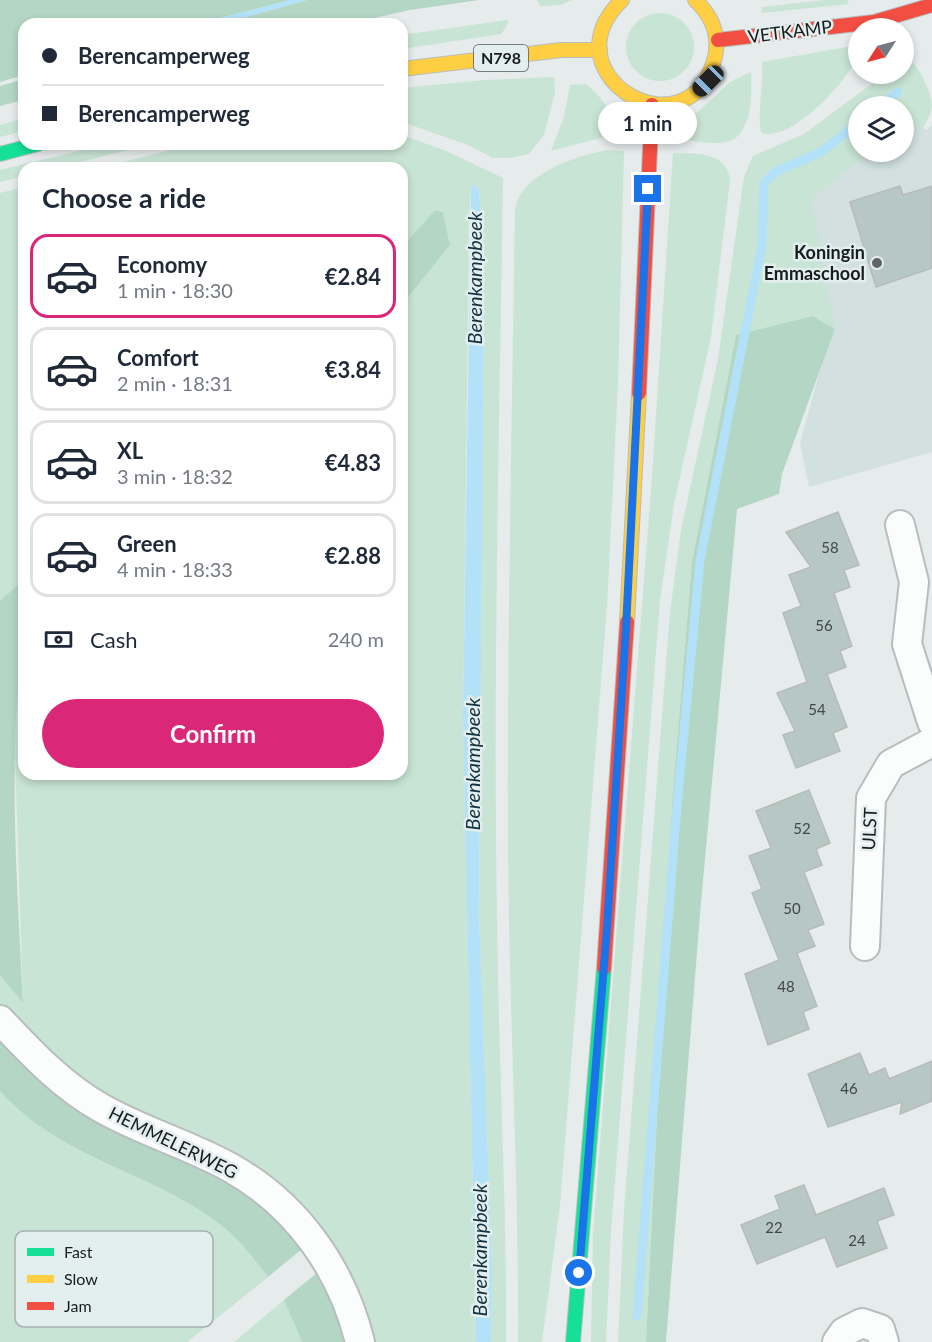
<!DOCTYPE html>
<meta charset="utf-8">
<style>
body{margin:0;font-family:Lato,sans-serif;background:#f6f6f7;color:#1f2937;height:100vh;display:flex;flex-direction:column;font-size:22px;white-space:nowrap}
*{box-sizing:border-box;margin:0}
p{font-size:20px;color:#747a83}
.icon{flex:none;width:33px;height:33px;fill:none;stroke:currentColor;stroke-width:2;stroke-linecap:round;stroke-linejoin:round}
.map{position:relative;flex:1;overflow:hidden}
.drawer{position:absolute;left:18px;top:162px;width:390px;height:618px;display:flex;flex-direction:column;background:#fff;border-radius:18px;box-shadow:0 3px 9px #0003}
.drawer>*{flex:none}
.guide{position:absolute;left:18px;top:18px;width:390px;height:132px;border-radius:18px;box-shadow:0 3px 9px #0003;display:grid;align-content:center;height:132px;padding:0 24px;background:#fff}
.needle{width:39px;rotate:234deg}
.buttons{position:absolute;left:848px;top:18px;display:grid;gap:12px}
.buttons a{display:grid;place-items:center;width:66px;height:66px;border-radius:50%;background:#fff;box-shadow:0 3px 9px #0003;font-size:30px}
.end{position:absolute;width:27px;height:27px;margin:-14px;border:8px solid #1a73e8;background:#fff;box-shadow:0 0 0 3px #fff}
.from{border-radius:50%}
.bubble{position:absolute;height:42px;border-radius:21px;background:#fff;box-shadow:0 3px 9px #0003;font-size:20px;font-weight:700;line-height:42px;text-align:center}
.car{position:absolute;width:18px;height:36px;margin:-18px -9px;border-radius:8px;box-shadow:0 0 4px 2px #0007;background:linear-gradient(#222 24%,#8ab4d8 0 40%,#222 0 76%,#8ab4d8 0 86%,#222 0)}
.guide b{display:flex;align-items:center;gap:21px;height:57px;font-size:22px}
.guide b+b{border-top:2px solid #e0e1e3}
.guide i{width:15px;height:15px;background:#1f2937}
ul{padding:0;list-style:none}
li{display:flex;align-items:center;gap:18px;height:84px;margin:0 12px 9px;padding:0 12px;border:3px solid #e0e1e3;border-radius:18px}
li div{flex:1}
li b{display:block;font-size:22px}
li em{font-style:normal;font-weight:700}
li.on{border-color:#db2777}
li>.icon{width:54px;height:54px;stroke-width:1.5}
h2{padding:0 24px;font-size:27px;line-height:72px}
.pay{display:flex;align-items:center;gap:15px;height:66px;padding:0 24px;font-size:22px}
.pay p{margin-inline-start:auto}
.action{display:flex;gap:12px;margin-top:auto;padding:12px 24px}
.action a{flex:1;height:69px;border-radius:36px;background:#db2777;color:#fff;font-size:24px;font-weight:700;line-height:69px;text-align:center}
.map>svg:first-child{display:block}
</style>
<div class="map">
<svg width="932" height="1342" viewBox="0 0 932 1342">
<rect width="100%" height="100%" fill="#e6ebeb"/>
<polygon fill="#d2e0e0" points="909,122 927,130 932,124 932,452 809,487 800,443 832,327 811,199 871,152 903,152 903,126"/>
<g fill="#c8e4d4">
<polygon points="537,0 573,0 560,5 540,6"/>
<polygon points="824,0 847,0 849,4 762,13 762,7"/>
<circle cx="660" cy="47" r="34"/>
<polygon points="507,20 508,24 501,34 402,49 402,35"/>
<path d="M 858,45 C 858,49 859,55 857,58 C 845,83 792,142 762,133 C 756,123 764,79 762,62 Z"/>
<path d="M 912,62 C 921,71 932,94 932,107 C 931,115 925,123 922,130 L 903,125 L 903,106 L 858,106 L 858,152 L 871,152 L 811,199 L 835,329 L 811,316 L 736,335 L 692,562 L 672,804 L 646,1342 L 618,1342 L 624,1211 L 670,612 L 681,530 L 718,359 L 744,177 L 753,156 L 804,134 L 877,80 L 888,74 L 903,74 L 903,65 Z"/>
<path d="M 751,72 C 752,93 753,137 726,142 C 713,145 697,141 684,140 L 688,121 L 730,82 Z"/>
<polygon points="554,77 555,92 544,135 529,154 510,158 493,158 468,145 402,122 402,88 486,80"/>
<path d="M 586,84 C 601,97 612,110 616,130 L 612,135 L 551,151 L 564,117 L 570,85 Z"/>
<polygon points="24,118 24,131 0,137 0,125"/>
<path d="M 402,135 L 446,151 L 503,178 C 499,443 492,708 498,974 C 500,1096 507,1219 506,1342 L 491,1342 L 492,1268 L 479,915 L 484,283 L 479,188 L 471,185 L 469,221 L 463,718 L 476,1342 L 369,1342 L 345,1280 L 114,1109 L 0,1012 L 0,975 L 23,1002 L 15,756 L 16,682 L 24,638 L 24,774 L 402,774 L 402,305 L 450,245 L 443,212 L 435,210 L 402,247 L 402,168 L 99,168 L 195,144 L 402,144 Z"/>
<polygon points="108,144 152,144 56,168 24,168 24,176 0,182 0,170"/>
<path d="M 608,150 L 624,151 L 618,383 L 607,605 L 560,1205 L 542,1342 L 518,1342 C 519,1177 509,1012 508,847 C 507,634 512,422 515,210 C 521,173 576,156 608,150 Z"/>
<path d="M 673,153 C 695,154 726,150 730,180 L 711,337 L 674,504 L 660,600 L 611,1232 L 606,1342 L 591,1342 L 593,1234 L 652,477 Z"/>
<polygon points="24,187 24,579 0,601 0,193"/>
<path d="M 0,1091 C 63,1161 149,1170 218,1223 C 238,1237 253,1258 268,1277 L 187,1342 L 0,1342 Z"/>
<polygon points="284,1300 302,1342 234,1342"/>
</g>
<g fill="#b3d7c4">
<polygon points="0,0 290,0 198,24 24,24 24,75 0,82"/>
<polygon points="307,0 479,0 410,10 348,24 221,24"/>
<polygon points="24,79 24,100 0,106 0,86"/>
<polygon points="435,210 443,212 450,245 402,305 402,247"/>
<polygon points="812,316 835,329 782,474 779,494 737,509 701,902 666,1342 646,1342 672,804 692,562 736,335"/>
<path d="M 24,579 C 24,637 16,694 15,752 C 13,836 19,920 23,1003 L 0,975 L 0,601 Z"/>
<path d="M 0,1031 L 220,1170 L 308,1244 L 268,1277 C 253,1258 238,1237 218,1223 C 149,1170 63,1161 0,1091 Z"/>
<polygon points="324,1267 354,1342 302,1342 284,1300"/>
</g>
<g fill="#b2e1f8">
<polygon points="290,0 307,0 221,24 198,24"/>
<polygon points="471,185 479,188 484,283 479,915 492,1268 491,1342 476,1342 463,718"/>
</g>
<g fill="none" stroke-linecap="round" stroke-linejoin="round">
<g stroke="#b2e1f8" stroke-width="9">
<polyline points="879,106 898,92"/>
<polyline points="637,1316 677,806 700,561 762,245 764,183 775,172 821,152 858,123"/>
</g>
</g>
<g fill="#b7c8c4" stroke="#b7bbba" stroke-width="1.5">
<polygon points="900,186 903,195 932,186 932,268 876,287 850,202"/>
<polygon points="838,512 859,565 844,570 850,587 834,593 852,646 840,651 846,667 825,675 827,674 847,727 833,733 840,751 796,768 783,735 795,731 777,693 807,682 783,613 801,606 789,575 811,567 786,532"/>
<polygon points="809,790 830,843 816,849 822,865 804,872 824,924 808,930 815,946 797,953 817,1006 803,1012 809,1029 768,1045 745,974 779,960 752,893 762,889 749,856 771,848 756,811"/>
<polygon points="860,1053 869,1075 885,1068 889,1079 932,1061 932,1101 900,1114 902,1102 828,1127 808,1074"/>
<polygon points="804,1185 816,1215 884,1188 894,1215 877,1221 887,1248 837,1267 825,1237 757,1264 741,1225 780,1209 775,1196"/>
</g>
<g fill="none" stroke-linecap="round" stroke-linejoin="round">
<defs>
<g id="street">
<polyline points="900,525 914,582 907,644 932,722"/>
<polyline points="865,946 871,798 891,764 932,742"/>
<path d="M 0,1020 C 31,1053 63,1087 103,1109 C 144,1132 190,1145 231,1168 C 297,1205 342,1269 360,1342"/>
<polyline points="837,1342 844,1332 862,1323 880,1329 884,1342"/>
</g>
<g id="fast">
<polyline points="0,154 38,144"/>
<polyline points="573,1342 604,968"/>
</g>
<g id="slow">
<path d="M 622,0 C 544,76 690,159 715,57 C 720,34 712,16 695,0"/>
<polyline points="402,69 561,50 600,50"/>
<polyline points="627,622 639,393"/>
</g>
<g id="jam">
<polyline points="718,40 874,22 932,5"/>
<polyline points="639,393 652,105"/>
<polyline points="604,968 627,622"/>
</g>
</defs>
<use href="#street" stroke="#b8bdbd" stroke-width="32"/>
<use href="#fast" stroke="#b8bdbd" stroke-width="16"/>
<use href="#slow" stroke="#b8bdbd" stroke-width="16"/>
<use href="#jam" stroke="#b8bdbd" stroke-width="16"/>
<use href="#street" stroke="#fbfcfc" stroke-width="28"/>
<use href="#fast" stroke="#16e098" stroke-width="14"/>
<use href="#slow" stroke="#ffcf43" stroke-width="14"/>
<use href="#jam" stroke="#f24e42" stroke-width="14"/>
</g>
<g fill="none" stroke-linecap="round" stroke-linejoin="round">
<polyline stroke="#1a73e8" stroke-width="8" points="579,1273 607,928 626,628 648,189"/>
</g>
<circle fill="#606464" stroke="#e3eeee" stroke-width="2" cx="877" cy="263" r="6"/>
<g text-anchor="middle" stroke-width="5" stroke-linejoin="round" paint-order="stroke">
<g font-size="15" fill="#404746">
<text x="830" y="553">58</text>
<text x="824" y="631">56</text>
<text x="817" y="715">54</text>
<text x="802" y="834">52</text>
<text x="792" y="914">50</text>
<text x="786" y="992">48</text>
<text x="849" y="1094">46</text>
<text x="774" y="1233">22</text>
<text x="857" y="1246">24</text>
</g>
<rect fill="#e3eeee" stroke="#555b5b" stroke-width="1.5" x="474" y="45" width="54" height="26" rx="4.5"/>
<g font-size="16" font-weight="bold" fill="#181c1c">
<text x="501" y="64">N798</text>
</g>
<g font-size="18" fill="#181c1c" stroke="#e3eeee">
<text transform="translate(790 32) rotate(-7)" y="6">VETKAMP</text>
<text transform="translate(870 829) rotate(-87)" y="6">ULST</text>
<text transform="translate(173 1143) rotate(26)" y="6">HEMMELERWEG</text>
</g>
<g font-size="18" font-weight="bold" fill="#181c1c" stroke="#e3eeee" text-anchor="end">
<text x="865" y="259">Koningin<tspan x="865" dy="21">Emmaschool</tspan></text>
</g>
<g font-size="20" font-style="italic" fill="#13313f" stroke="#e3eeee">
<text transform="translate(475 278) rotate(-90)" y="7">Berenkampbeek</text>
<text transform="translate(473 764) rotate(-90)" y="7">Berenkampbeek</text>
<text transform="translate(480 1250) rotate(-90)" y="7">Berenkampbeek</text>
</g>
</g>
<rect x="15" y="1231" width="198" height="96" rx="9" fill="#e3eeee" stroke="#a6afaf" stroke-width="1.5"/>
<rect x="27" y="1248" width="27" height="8" fill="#16e098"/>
<rect x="27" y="1275" width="27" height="8" fill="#ffcf43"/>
<rect x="27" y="1302" width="27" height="8" fill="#f24e42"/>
<g font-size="16" fill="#181c1c">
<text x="64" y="1258">Fast</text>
<text x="64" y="1285">Slow</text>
<text x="64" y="1312">Jam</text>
</g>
</svg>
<div class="buttons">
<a><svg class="needle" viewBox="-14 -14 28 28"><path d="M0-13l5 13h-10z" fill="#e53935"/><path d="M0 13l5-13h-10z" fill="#747a83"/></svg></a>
<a><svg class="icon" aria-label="layers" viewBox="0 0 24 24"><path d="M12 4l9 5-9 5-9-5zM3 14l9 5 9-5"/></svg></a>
</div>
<i class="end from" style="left:579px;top:1273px"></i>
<i class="end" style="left:648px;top:189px"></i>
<div class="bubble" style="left:598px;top:102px;width:99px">1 min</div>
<i class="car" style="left:708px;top:81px;rotate:225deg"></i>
<div class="guide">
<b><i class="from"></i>Berencamperweg</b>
<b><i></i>Berencamperweg</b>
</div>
<section class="drawer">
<h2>Choose a ride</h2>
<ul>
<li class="on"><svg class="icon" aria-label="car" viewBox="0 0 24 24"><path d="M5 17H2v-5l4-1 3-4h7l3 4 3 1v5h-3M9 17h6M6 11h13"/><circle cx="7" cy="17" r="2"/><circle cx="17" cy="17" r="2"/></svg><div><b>Economy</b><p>1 min · 18:30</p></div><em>€2.84</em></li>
<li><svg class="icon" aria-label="car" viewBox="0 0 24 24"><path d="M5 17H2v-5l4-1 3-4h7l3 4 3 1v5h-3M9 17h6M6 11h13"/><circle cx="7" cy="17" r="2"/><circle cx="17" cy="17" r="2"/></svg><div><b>Comfort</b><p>2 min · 18:31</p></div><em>€3.84</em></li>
<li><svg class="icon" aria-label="car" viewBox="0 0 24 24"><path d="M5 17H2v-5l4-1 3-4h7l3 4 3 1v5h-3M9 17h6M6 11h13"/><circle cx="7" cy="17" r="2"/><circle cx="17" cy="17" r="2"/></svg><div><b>XL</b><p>3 min · 18:32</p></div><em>€4.83</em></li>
<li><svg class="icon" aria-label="car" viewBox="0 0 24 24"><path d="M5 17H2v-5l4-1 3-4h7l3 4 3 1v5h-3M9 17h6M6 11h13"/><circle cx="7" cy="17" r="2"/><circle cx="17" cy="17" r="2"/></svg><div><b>Green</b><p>4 min · 18:33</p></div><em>€2.88</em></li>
</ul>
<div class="pay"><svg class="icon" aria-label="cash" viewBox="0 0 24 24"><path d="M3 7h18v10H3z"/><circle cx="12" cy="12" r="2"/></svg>Cash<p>240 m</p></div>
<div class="action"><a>Confirm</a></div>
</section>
</div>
